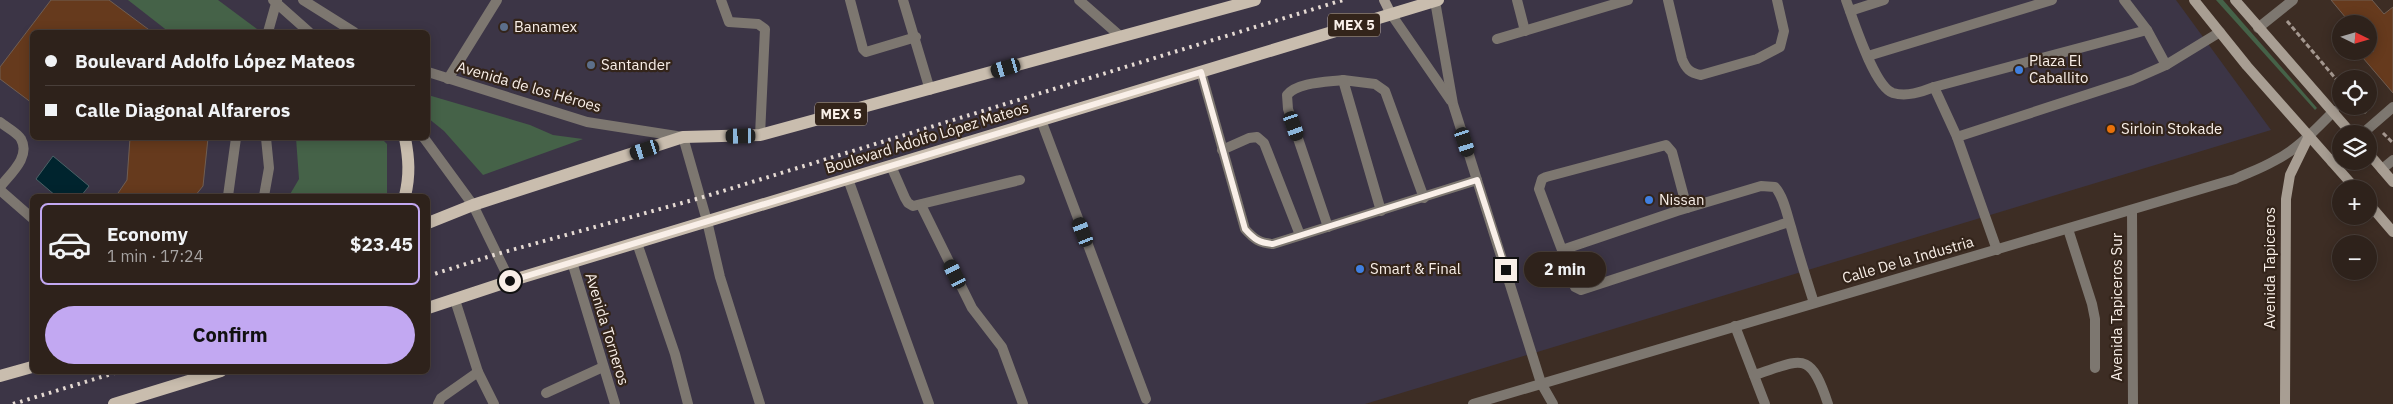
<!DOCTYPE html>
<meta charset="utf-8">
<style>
body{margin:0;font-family:"IBM Plex Sans",sans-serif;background:#3a2f28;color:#f1f3f6;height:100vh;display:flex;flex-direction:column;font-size:19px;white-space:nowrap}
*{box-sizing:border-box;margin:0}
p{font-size:16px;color:#a7a4a3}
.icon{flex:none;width:28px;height:28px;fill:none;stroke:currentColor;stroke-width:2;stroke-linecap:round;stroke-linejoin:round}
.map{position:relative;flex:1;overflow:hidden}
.sheet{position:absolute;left:30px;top:194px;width:400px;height:180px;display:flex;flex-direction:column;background:#2e221b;border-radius:8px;box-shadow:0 2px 12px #0003,0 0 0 1px #493f3a}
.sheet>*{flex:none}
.top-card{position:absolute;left:30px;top:30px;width:400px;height:110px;border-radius:8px;box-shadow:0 2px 12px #0003,0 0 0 1px #493f3a;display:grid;align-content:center;height:110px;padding:0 15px;background:#2e221b}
.needle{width:32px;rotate:95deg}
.fabs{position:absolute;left:2332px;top:15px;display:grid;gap:10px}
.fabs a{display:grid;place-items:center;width:45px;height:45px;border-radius:50%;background:#2e221b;box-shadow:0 2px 12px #0003,0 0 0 1px #493f3a;font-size:25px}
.end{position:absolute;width:22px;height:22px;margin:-11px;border:6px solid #f9efe8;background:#111;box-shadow:0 0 0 2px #111}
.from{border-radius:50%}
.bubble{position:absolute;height:35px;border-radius:18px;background:#2e221b;box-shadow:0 2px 12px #0003,0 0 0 1px #493f3a;font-size:16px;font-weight:800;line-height:35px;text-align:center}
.car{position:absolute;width:15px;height:30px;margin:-15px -8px;border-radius:6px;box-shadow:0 0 4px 1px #0007;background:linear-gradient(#222 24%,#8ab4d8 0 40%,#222 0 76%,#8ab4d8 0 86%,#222 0)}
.top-card b{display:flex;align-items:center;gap:18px;height:48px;font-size:19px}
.top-card b+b{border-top:1px solid #493f3a}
.top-card i{width:12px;height:12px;background:#f1f3f6}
ul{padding:9px 0 0;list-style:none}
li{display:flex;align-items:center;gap:15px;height:82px;margin:0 10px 8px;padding:0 5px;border:2px solid transparent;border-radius:8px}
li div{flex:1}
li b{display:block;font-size:19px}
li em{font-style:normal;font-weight:800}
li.active{border-color:#c2a8f2}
li>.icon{width:45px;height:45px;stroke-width:1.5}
.button{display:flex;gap:10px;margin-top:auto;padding:10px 15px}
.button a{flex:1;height:58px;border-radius:30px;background:#c2a8f2;color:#111;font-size:20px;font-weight:800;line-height:58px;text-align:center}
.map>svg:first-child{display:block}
</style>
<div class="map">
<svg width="2393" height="404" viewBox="0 0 2393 404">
<rect width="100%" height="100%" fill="#3d2d24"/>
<path fill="#3c3546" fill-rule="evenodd" d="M 0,0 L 2176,0 L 2271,130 L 1365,404 L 0,404 ZM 32,32 L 428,32 L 428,138 L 32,138 ZM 32,196 L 428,196 L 428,371 L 32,371 Z"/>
<g fill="#456248">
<polygon points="128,0 218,0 261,32 169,32"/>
<polygon points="2216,0 2223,0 2317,108 2315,110"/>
<polygon points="428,95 530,125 553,135 583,139 483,175 444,131 428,118"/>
<polygon points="296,138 381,138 387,144 387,196 289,196 299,179"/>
</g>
<polygon fill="#00242e" stroke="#4b6166" points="53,156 89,186 81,196 56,196 36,179"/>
<g fill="#663a1d" stroke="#705e53">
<polygon points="51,0 109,0 152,32 32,32 32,103 0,79 0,67"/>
<polygon points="2331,0 2372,0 2384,14 2393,7 2393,93 2357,51 2374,51 2369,45 2369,24 2351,24"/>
<polygon points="130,138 208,138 203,186 195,196 116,196 127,180"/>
</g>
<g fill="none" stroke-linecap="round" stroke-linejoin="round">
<g stroke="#a4978f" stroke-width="3" stroke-dasharray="5 2.5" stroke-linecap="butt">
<polyline points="2287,21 2341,85"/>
<polyline points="2360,106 2366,113"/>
<polyline points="2383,133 2393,143"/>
</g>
<g stroke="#7d7770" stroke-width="10">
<polyline points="721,0 729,22 758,24 765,29 760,135"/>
<polyline points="850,0 863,49 866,52 916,37"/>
<polyline points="903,0 930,90"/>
<polyline points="1517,0 1525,31"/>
<path d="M 1668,0 L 1682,59 C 1686,69 1690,73 1701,75 L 1757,59 L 1780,47 L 1784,31 L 1777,0"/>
<path d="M 1846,0 C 1853,19 1874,87 1893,93 C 1907,97 1921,92 1934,87 L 1957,137 L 1997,250"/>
<polyline points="1850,11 1884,0"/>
<polyline points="2258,28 2293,0"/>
<polyline points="268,32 277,0"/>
<polyline points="1497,39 1628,0"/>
<polyline points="1868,56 2052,0"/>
<polyline points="2166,65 2220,32"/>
<path d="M 1201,72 L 1245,229 C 1254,239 1259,243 1273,244 L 1477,180"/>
<polyline points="448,79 497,0"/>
<polyline points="1934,87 2147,30"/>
<polyline points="1041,120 1146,399"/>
<path d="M 0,122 C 6,127 18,133 21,139 C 31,157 10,174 0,187"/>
<polyline points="2362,134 2393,107"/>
<polyline points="1957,137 2132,80 2166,65 2147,30 2124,0"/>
<polyline points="1222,150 1249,138 1257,137 1264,143 1300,235"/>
<polyline points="2332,162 2341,153"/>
<polyline points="891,166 905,198 908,203 913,206 1020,180"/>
<polyline points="2382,169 2393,160"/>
<polyline points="848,179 929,404"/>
<polyline points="0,190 32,218"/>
<polyline points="228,196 236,138"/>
<polyline points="264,196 269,168 266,138"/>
<polyline points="921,205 972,308 1002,347 1023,404"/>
<polyline points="1381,211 1343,80 1375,84 1385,91 1424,198"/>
<polyline points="707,221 720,277 760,404"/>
<path d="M 1789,222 L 1581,290 L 1575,287 L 1562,250 L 1677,211 L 1761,186 L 1775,187 C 1784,197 1787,215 1791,227 C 1798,253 1806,278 1814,303"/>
<path d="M 1328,227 L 1288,109 L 1287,95 C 1297,82 1328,82 1343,80"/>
<polyline points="2068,229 2092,304 2095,319 2095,368"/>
<polyline points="637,243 675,354 688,404"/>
<polyline points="1562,250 1539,189 1542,179 1546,177 1666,145 1672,152 1687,208"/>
<polyline points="455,300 478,372 494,404"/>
<polyline points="1735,326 1765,404"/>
<path d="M 1754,375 C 1802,360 1810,349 1828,404"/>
<polyline points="546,393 603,367"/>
<polyline points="438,404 441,398 478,372"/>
</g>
<g stroke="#7d7770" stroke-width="10">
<polyline points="273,0 309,32"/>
<polyline points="303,0 354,32"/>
<polyline points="1079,0 1120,36"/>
<polyline points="1435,1 1453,104 1541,383 1553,404"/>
<polyline points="1391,14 1451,101"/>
<polyline points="428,72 587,122 683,137 707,221"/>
<polyline points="424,138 473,205 510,281"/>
<polyline points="2132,210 2133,404"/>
<polyline points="572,262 615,404"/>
<path d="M 1473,404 L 2235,179 C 2248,173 2262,168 2274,161 C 2297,150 2316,129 2334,111"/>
</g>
<g stroke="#a89e93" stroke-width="10">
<polyline points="1384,0 1391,14"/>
<polyline points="2194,0 2247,66 2356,189"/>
<polyline points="2235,0 2352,134"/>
<polyline points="2369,154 2393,182"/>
<polyline points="2369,204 2393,232"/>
<polyline points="2285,404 2286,199 2290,175 2309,136"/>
</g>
<g stroke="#c9bdae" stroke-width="12">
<path d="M 405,196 C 410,175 409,159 405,138"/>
<polyline points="428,223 473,205 683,137 760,135 1255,0"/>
<polyline points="428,308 510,281 1438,0"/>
<polyline points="0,376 32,367"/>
<polyline points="114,404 221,371"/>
</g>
<g stroke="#e5dad3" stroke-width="4" stroke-dasharray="2.5 5" stroke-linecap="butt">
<polyline points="428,276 497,254 700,198 1343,0"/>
<polyline points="13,404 121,371"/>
</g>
</g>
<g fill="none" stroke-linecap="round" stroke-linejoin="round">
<path stroke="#f9efe8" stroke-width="6" d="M 510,281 L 1201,72 L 1245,229 C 1254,239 1259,243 1273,244 L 1477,180 L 1506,270"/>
</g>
<g fill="#5c6f8a" stroke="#33241a" stroke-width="2">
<circle cx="504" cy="27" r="5"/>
<circle cx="591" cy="65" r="5"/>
</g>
<g fill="#3f7fe0" stroke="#33241a" stroke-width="2">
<circle cx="2019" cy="70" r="5"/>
<circle cx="1649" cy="200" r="5"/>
<circle cx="1360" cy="269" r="5"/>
</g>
<circle fill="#e8710a" stroke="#33241a" stroke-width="2" cx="2111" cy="129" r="5"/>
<g text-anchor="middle" stroke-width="4.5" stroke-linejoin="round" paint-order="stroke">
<g fill="#33241a" stroke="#beb2aa" stroke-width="1">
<rect x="1328" y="13.5" width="52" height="23" rx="4"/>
<rect x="815" y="102.5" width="52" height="23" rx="4"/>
</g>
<g font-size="14" font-weight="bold" fill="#f9efe8">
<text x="1354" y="30">MEX 5</text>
<text x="841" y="119">MEX 5</text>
</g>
<g font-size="15" fill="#f9efe8" stroke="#33241a" text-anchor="start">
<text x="514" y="32">Banamex</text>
<text x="2029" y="66">Plaza El<tspan x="2029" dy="17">Caballito</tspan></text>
<text x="601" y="70">Santander</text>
<text x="2121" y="134">Sirloin Stokade</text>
<text x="1659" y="205">Nissan</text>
<text x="1370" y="274">Smart &amp; Final</text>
</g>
<g font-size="15" fill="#f9efe8" stroke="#33241a">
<text transform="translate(529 87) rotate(16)" y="5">Avenida de los Héroes</text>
<text transform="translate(927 138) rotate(-17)" y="5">Boulevard Adolfo López Mateos</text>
<text transform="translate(1908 260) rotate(-16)" y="5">Calle De la Industria</text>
<text transform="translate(2270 268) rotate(-90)" y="5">Avenida Tapiceros</text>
<text transform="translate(2117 307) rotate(-90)" y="5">Avenida Tapiceros Sur</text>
<text transform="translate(607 329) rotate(73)" y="5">Avenida Torneros</text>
</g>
</g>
</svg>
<div class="fabs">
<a><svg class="needle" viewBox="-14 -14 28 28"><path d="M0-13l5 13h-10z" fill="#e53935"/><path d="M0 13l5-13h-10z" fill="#a7a4a3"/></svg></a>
<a><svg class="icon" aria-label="locate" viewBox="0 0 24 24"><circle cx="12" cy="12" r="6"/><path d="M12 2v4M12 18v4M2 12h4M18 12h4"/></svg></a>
<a><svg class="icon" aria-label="layers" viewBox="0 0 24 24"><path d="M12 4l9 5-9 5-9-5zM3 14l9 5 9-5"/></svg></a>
<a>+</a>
<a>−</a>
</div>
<i class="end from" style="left:510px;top:281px"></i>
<i class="end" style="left:1506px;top:270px"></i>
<div class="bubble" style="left:1524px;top:252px;width:82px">2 min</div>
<i class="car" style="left:1006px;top:68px;rotate:254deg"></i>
<i class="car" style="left:1294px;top:126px;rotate:161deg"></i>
<i class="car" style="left:741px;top:136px;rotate:269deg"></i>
<i class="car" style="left:1465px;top:142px;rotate:162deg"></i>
<i class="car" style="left:645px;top:150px;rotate:252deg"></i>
<i class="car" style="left:1083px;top:232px;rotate:339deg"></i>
<i class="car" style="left:955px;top:274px;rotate:334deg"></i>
<div class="top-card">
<b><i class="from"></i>Boulevard Adolfo López Mateos</b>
<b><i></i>Calle Diagonal Alfareros</b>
</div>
<section class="sheet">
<ul>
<li class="active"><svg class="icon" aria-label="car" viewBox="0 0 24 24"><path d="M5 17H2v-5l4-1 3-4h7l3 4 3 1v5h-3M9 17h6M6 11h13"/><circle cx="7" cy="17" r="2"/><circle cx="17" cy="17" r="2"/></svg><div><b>Economy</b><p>1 min · 17:24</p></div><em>$23.45</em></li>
</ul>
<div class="button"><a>Confirm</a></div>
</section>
</div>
